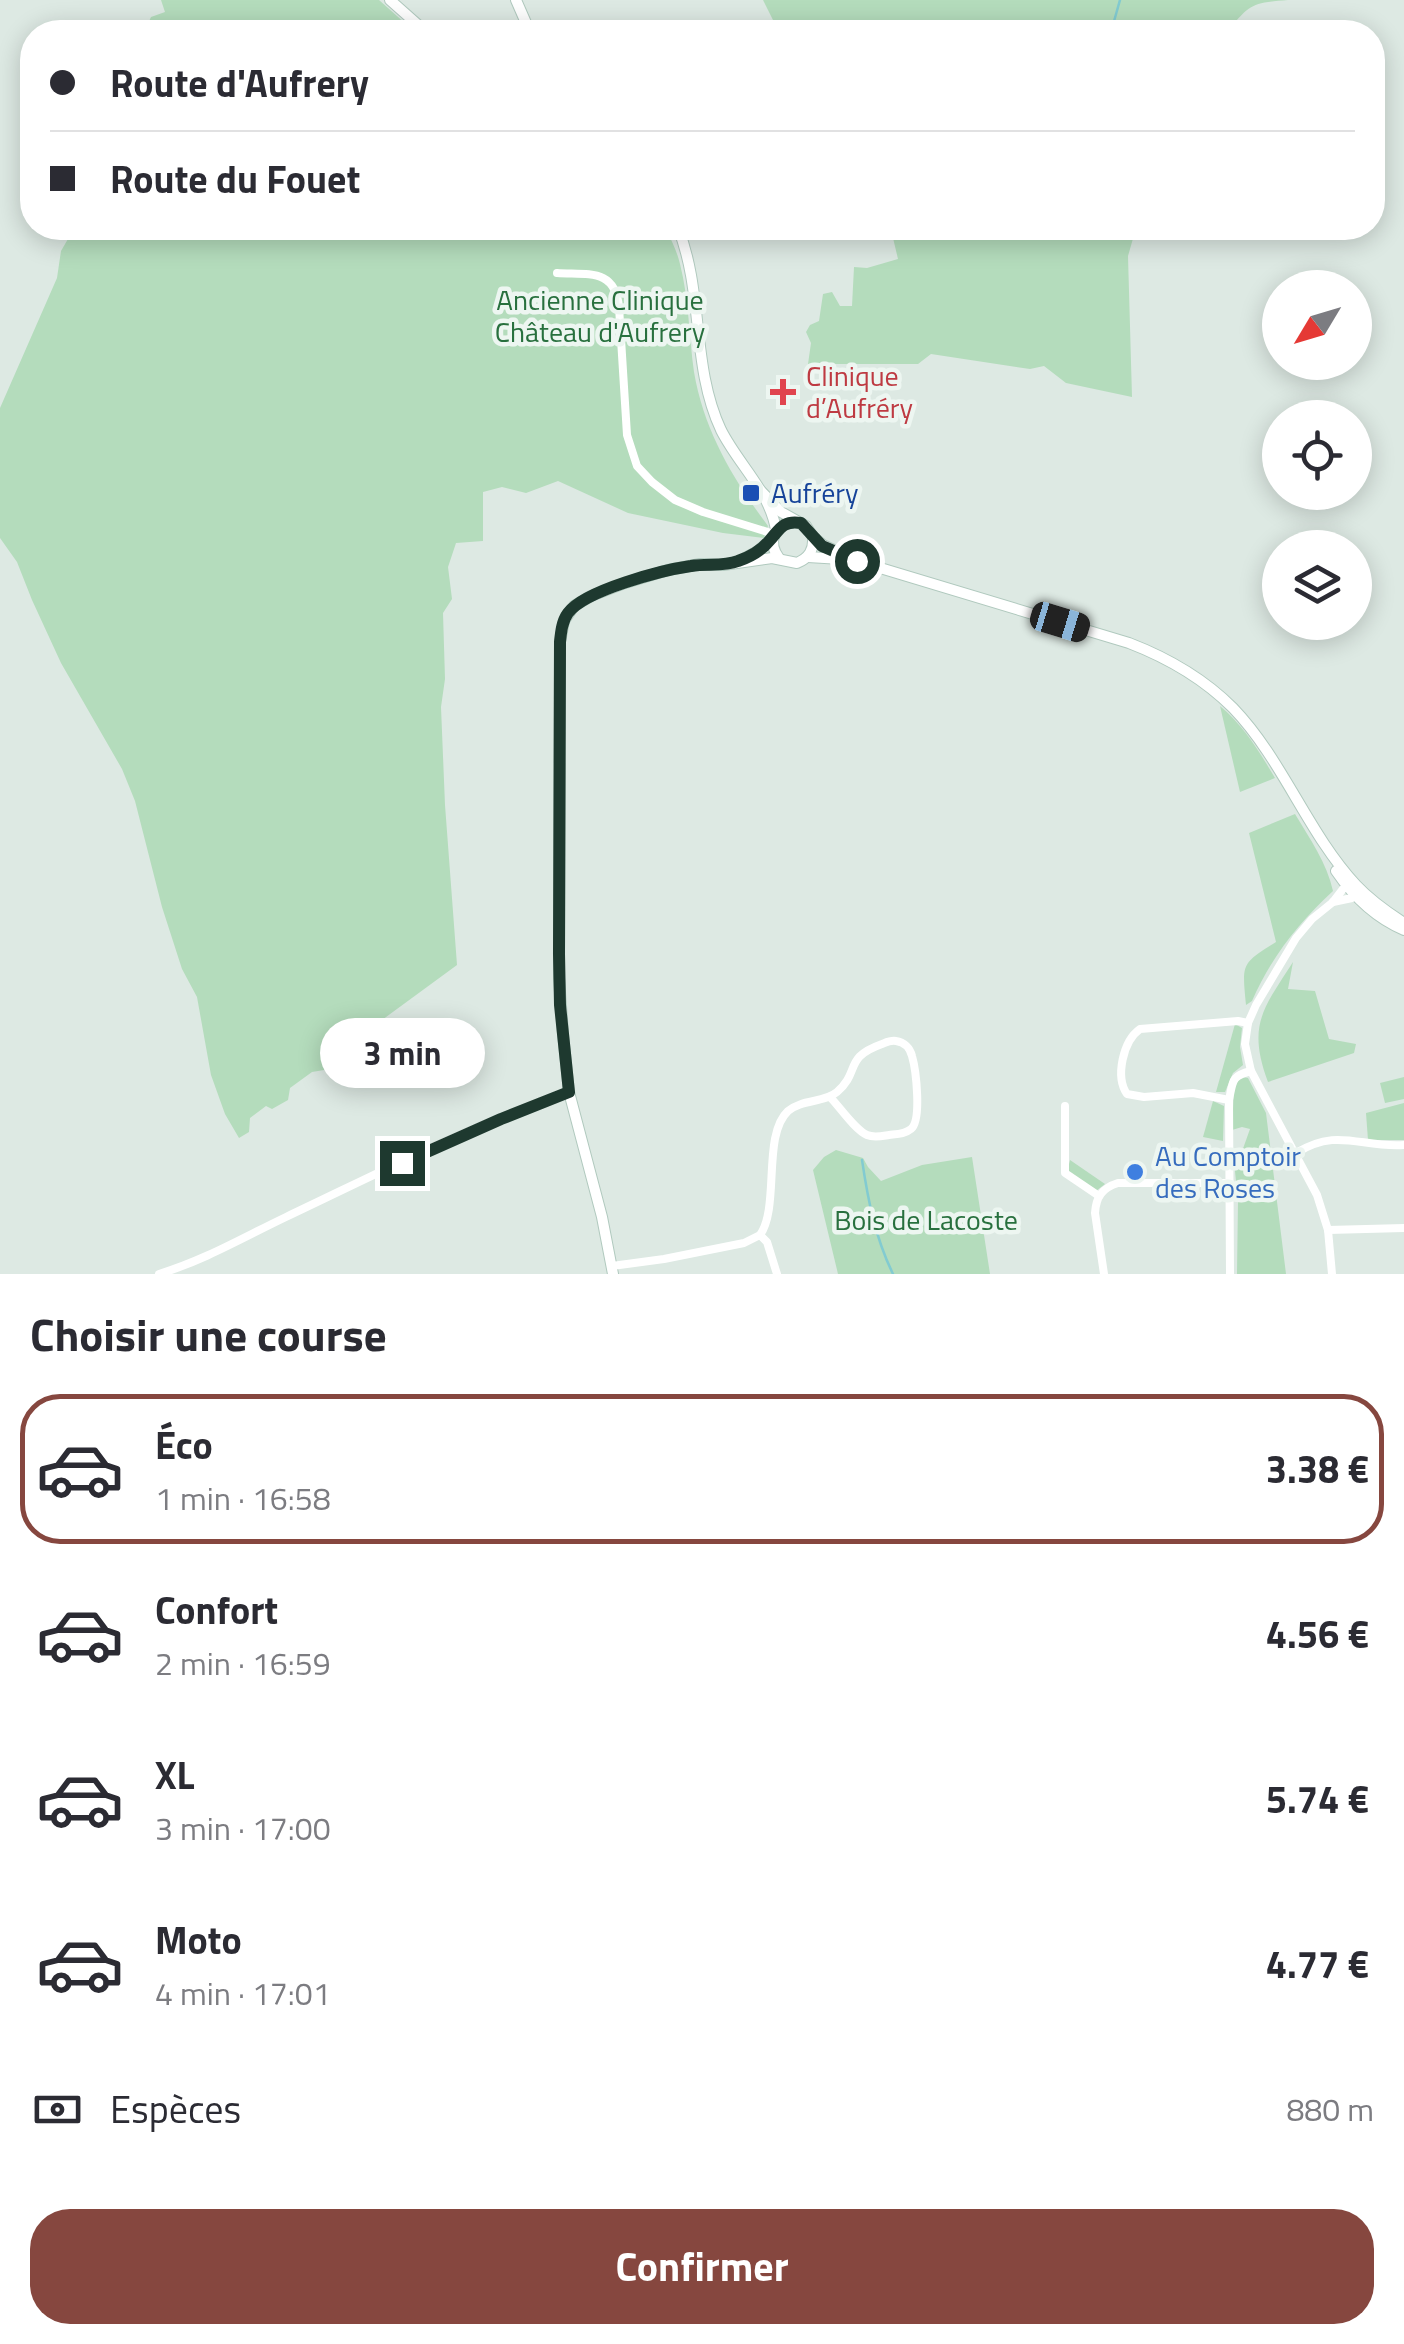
<!DOCTYPE html>
<html lang="fr">
<meta charset="utf-8">
<style>
body{margin:0;font-family:"Titillium Web",sans-serif;background:#f7f7f7;color:#2b2b33;height:100vh;display:flex;flex-direction:column;font-size:38px;white-space:nowrap}
*{box-sizing:border-box;margin:0}
p{font-size:32px;color:#7c7c81}
.icon{flex:none;width:55px;height:55px;fill:none;stroke:currentColor;stroke-width:2;stroke-linecap:round;stroke-linejoin:round}
.map{position:relative;height:1274px;overflow:hidden}
.details{display:flex;flex-direction:column;background:#fff;flex:1}
.details>*{flex:none}
.hud{position:absolute;left:20px;top:20px;width:1365px;height:220px;border-radius:40px;box-shadow:0 5px 25px #0003;display:grid;align-content:center;height:220px;padding:0 30px;background:#fff}
.needle{width:65px;rotate:232deg}
.controls{position:absolute;left:1262px;top:270px;display:grid;gap:20px}
.controls a{display:grid;place-items:center;width:110px;height:110px;border-radius:50%;background:#fff;box-shadow:0 5px 25px #0003;font-size:50px}
.end{position:absolute;width:45px;height:45px;margin:-22px;border:12px solid #1e392f;background:#fff;box-shadow:0 0 0 5px #fff}
.from{border-radius:50%}
.bubble{position:absolute;height:70px;border-radius:35px;background:#fff;box-shadow:0 5px 25px #0003;font-size:32px;font-weight:700;line-height:70px;text-align:center}
.car{position:absolute;width:30px;height:60px;margin:-30px -15px;border-radius:12px;box-shadow:0 0 8px 2px #0007;background:linear-gradient(#222 24%,#8ab4d8 0 40%,#222 0 76%,#8ab4d8 0 86%,#222 0)}
.hud b{display:flex;align-items:center;gap:35px;height:95px;font-size:38px}
.hud b+b{border-top:2px solid #e1e1e2}
.hud i{width:25px;height:25px;background:#2b2b33}
ul{padding:0;list-style:none}
li{display:flex;align-items:center;gap:30px;height:150px;margin:0 20px 15px;padding:0 10px;border:5px solid transparent;border-radius:40px}
li div{flex:1}
li b{display:block;font-size:38px}
li em{font-style:normal;font-weight:700}
li.current{border-color:#86473f}
li>.icon{width:90px;height:90px;stroke-width:1.5}
h2{padding:0 30px;font-size:45px;line-height:120px}
.pay{display:flex;align-items:center;gap:25px;height:110px;padding:0 30px;font-size:38px}
.pay p{margin-inline-start:auto}
.primary-button{display:flex;gap:20px;margin-top:auto;padding:20px 30px}
.primary-button a{flex:1;height:115px;border-radius:40px;background:#86473f;color:#fff;font-size:40px;font-weight:700;line-height:115px;text-align:center}
.map>svg:first-child{display:block}
</style>
<div class="map">
<svg width="1404" height="1274" viewBox="0 0 1404 1274">
<rect width="100%" height="100%" fill="#dde9e3"/>
<g fill="#b4dcbc">
<polygon points="161,0 379,0 415,32 144,32 151,17 165,12"/>
<path d="M 763,0 L 1288,0 C 1251,3 1250,4 1227,32 L 783,32 L 775,24 Z"/>
<path d="M 80,228 L 665,228 C 671,239 677,251 680,264 C 689,299 689,337 694,372 C 704,431 733,479 768,526 L 764,538 L 723,533 L 628,513 L 558,481 L 526,493 L 502,487 L 483,492 L 483,541 L 456,543 L 448,567 L 452,599 L 443,613 L 445,679 L 441,707 L 445,805 L 457,965 L 326,1061 L 324,1070 L 312,1072 L 290,1088 L 288,1100 L 272,1109 L 266,1106 L 250,1118 L 249,1132 L 239,1138 L 225,1114 L 211,1075 L 197,997 L 182,969 L 162,907 L 135,801 L 122,769 L 61,663 L 32,600 L 17,562 L 0,538 L 0,408 L 57,278 L 61,251 L 72,232 Z"/>
<polygon points="888,228 1136,228 1128,256 1132,397 1066,383 1044,366 1030,369 931,354 918,364 808,364 811,343 806,332 810,325 819,321 823,294 832,292 840,306 852,306 854,267 867,268 898,259 893,238"/>
<path d="M 1220,706 C 1244,726 1259,751 1275,778 L 1240,792 Z"/>
<path d="M 1295,814 C 1310,839 1327,863 1333,891 C 1299,922 1270,959 1252,1001 L 1246,1005 C 1242,963 1241,964 1276,942 L 1249,833 Z"/>
<path d="M 1293,962 L 1288,989 L 1315,991 L 1329,1039 L 1356,1044 L 1354,1053 L 1268,1082 C 1247,1025 1263,1009 1293,962 Z"/>
<polygon points="1235,1024 1242,1028 1240,1047 1243,1065 1233,1073 1225,1092 1216,1092"/>
<polygon points="1243,1077 1248,1078 1266,1113 1286,1274 1237,1274 1238,1201 1235,1171 1250,1129 1242,1127 1232,1130 1234,1088 1236,1082"/>
<polygon points="1404,1077 1404,1099 1385,1103 1380,1083"/>
<polygon points="1213,1101 1224,1106 1223,1141 1203,1137"/>
<polygon points="1404,1103 1404,1140 1368,1140 1366,1113"/>
<polygon points="836,1150 863,1158 868,1167 881,1181 922,1165 972,1157 990,1274 838,1274 813,1170 824,1157"/>
<polygon points="1070,1160 1105,1184 1096,1191 1067,1172"/>
</g>
<g fill="none" stroke-linecap="round" stroke-linejoin="round">
<g stroke="#82cbd1" stroke-width="2.5">
<polyline points="1111,32 1120,0"/>
<path d="M 862,1160 C 868,1200 875,1237 893,1274"/>
</g>
<defs>
<g id="secondary">
<polyline points="390,0 426,32"/>
<polyline points="516,0 530,32"/>
<path d="M 678,228 C 704,293 691,366 721,430 C 738,464 770,492 776,530"/>
<path d="M 758,488 L 781,512 L 806,526 L 813,537 L 823,545 L 857,561 L 1129,643 C 1168,658 1203,678 1233,708 C 1283,760 1307,832 1356,885 C 1370,900 1387,912 1404,923"/>
<polyline points="808,557 841,559"/>
<polyline points="745,558 758,551 773,538"/>
<path d="M 779,558 C 767,542 774,524 794,522"/>
<path d="M 1336,871 C 1353,896 1376,918 1404,930"/>
<path d="M 613,1274 L 602,1217 L 569,1092 L 563,1034 L 559,978 L 560,642 L 564,621 L 574,606 L 591,596 L 625,583 L 668,570 L 700,564 L 723,565 L 772,558 L 797,563 C 809,558 814,550 813,537"/>
</g>
</defs>
<use href="#secondary" stroke="#b0c9be" stroke-width="12"/>
<g stroke="#fff" stroke-width="8">
<path d="M 557,273 C 588,275 615,268 619,307 L 627,435 L 637,466 L 652,482 L 675,500 L 703,512 L 774,534"/>
<polyline points="1333,902 1352,898 1356,893"/>
<path d="M 1229,1100 L 1193,1093 L 1144,1097 L 1127,1094 C 1115,1077 1123,1041 1140,1029 L 1238,1021 L 1248,1023"/>
<polyline points="1065,1106 1065,1173 1099,1196"/>
<path d="M 1296,1153 C 1338,1127 1360,1148 1404,1145"/>
<polyline points="1328,1230 1404,1228"/>
<polyline points="612,1266 664,1259 744,1243 760,1235"/>
<path d="M 159,1274 C 205,1260 244,1237 286,1217 C 379,1173 472,1125 569,1092"/>
<path d="M 777,1274 L 767,1242 L 760,1235 C 780,1207 762,1135 788,1111 C 802,1099 824,1103 837,1092 C 861,1071 843,1058 882,1044 C 887,1042 891,1040 896,1041 C 904,1042 910,1048 912,1056 C 916,1070 922,1120 911,1129 C 905,1134 897,1134 889,1135 C 882,1136 874,1138 867,1135 C 855,1130 839,1106 830,1097"/>
<path d="M 1104,1274 L 1095,1213 C 1096,1197 1102,1188 1118,1183 L 1228,1183"/>
<path d="M 1230,1274 L 1229,1100 C 1233,1081 1231,1076 1251,1071"/>
<polyline points="1332,1274 1328,1230 1317,1195 1251,1071 1245,1044 1248,1023 1256,1005 1296,938 1312,919 1333,902 1343,889 1351,885"/>
</g>
<use href="#secondary" stroke="#fff" stroke-width="10"/>
</g>
<g fill="none" stroke-linecap="round" stroke-linejoin="round">
<path stroke="#1e392f" stroke-width="12" d="M 402,1163 L 501,1119 L 569,1092 L 560,1005 L 559,954 L 560,642 C 561,632 562,621 568,613 C 585,590 663,570 691,566 C 707,563 723,567 738,561 C 750,557 762,550 770,540 C 780,529 783,520 801,523 L 822,546 L 857,561"/>
</g>
<path fill="#e0444e" stroke="#edf6f1" stroke-width="4" d="M778 377h10v10h10v10h-10v10h-10v-10h-10v-10h10z"/>
<rect fill="#1a4fb4" stroke="#edf6f1" stroke-width="4" x="741" y="483" width="20" height="20" rx="5"/>
<circle fill="#3f7fe0" stroke="#edf6f1" stroke-width="4" cx="1135" cy="1172" r="10"/>
<g text-anchor="middle" stroke-width="9" stroke-linejoin="round" paint-order="stroke">
<g font-size="28" fill="#28703e" stroke="#edf6f1">
<text x="600" y="310">Ancienne Clinique<tspan x="600" dy="32">Château d'Aufrery</tspan></text>
<text x="926" y="1230">Bois de Lacoste</text>
</g>
<g font-size="28" fill="#be3a42" stroke="#edf6f1" text-anchor="start">
<text x="806" y="386">Clinique<tspan x="806" dy="32">d’Aufréry</tspan></text>
</g>
<g font-size="28" fill="#164399" stroke="#edf6f1" text-anchor="start">
<text x="771" y="503">Aufréry</text>
</g>
<g font-size="28" fill="#366cbe" stroke="#edf6f1" text-anchor="start">
<text x="1155" y="1166">Au Comptoir<tspan x="1155" dy="32">des Roses</tspan></text>
</g>
</g>
</svg>
<div class="controls">
<a><svg class="needle" viewBox="-14 -14 28 28"><path d="M0-13l5 13h-10z" fill="#e53935"/><path d="M0 13l5-13h-10z" fill="#7c7c81"/></svg></a>
<a><svg class="icon" aria-label="locate" viewBox="0 0 24 24"><circle cx="12" cy="12" r="6"/><path d="M12 2v4M12 18v4M2 12h4M18 12h4"/></svg></a>
<a><svg class="icon" aria-label="layers" viewBox="0 0 24 24"><path d="M12 4l9 5-9 5-9-5zM3 14l9 5 9-5"/></svg></a>
</div>
<i class="end from" style="left:857px;top:561px"></i>
<i class="end" style="left:402px;top:1163px"></i>
<div class="bubble" style="left:320px;top:1018px;width:165px">3 min</div>
<i class="car" style="left:1060px;top:622px;rotate:107deg"></i>
<div class="hud">
<b><i class="from"></i>Route d'Aufrery</b>
<b><i></i>Route du Fouet</b>
</div>
</div>
<section class="details">
<h2>Choisir une course</h2>
<ul>
<li class="current"><svg class="icon" aria-label="car" viewBox="0 0 24 24"><path d="M5 17H2v-5l4-1 3-4h7l3 4 3 1v5h-3M9 17h6M6 11h13"/><circle cx="7" cy="17" r="2"/><circle cx="17" cy="17" r="2"/></svg><div><b>Éco</b><p>1 min · 16:58</p></div><em>3.38 €</em></li>
<li><svg class="icon" aria-label="car" viewBox="0 0 24 24"><path d="M5 17H2v-5l4-1 3-4h7l3 4 3 1v5h-3M9 17h6M6 11h13"/><circle cx="7" cy="17" r="2"/><circle cx="17" cy="17" r="2"/></svg><div><b>Confort</b><p>2 min · 16:59</p></div><em>4.56 €</em></li>
<li><svg class="icon" aria-label="car" viewBox="0 0 24 24"><path d="M5 17H2v-5l4-1 3-4h7l3 4 3 1v5h-3M9 17h6M6 11h13"/><circle cx="7" cy="17" r="2"/><circle cx="17" cy="17" r="2"/></svg><div><b>XL</b><p>3 min · 17:00</p></div><em>5.74 €</em></li>
<li><svg class="icon" aria-label="car" viewBox="0 0 24 24"><path d="M5 17H2v-5l4-1 3-4h7l3 4 3 1v5h-3M9 17h6M6 11h13"/><circle cx="7" cy="17" r="2"/><circle cx="17" cy="17" r="2"/></svg><div><b>Moto</b><p>4 min · 17:01</p></div><em>4.77 €</em></li>
</ul>
<div class="pay"><svg class="icon" aria-label="cash" viewBox="0 0 24 24"><path d="M3 7h18v10H3z"/><circle cx="12" cy="12" r="2"/></svg>Espèces<p>880 m</p></div>
<div class="primary-button"><a>Confirmer</a></div>
</section>
